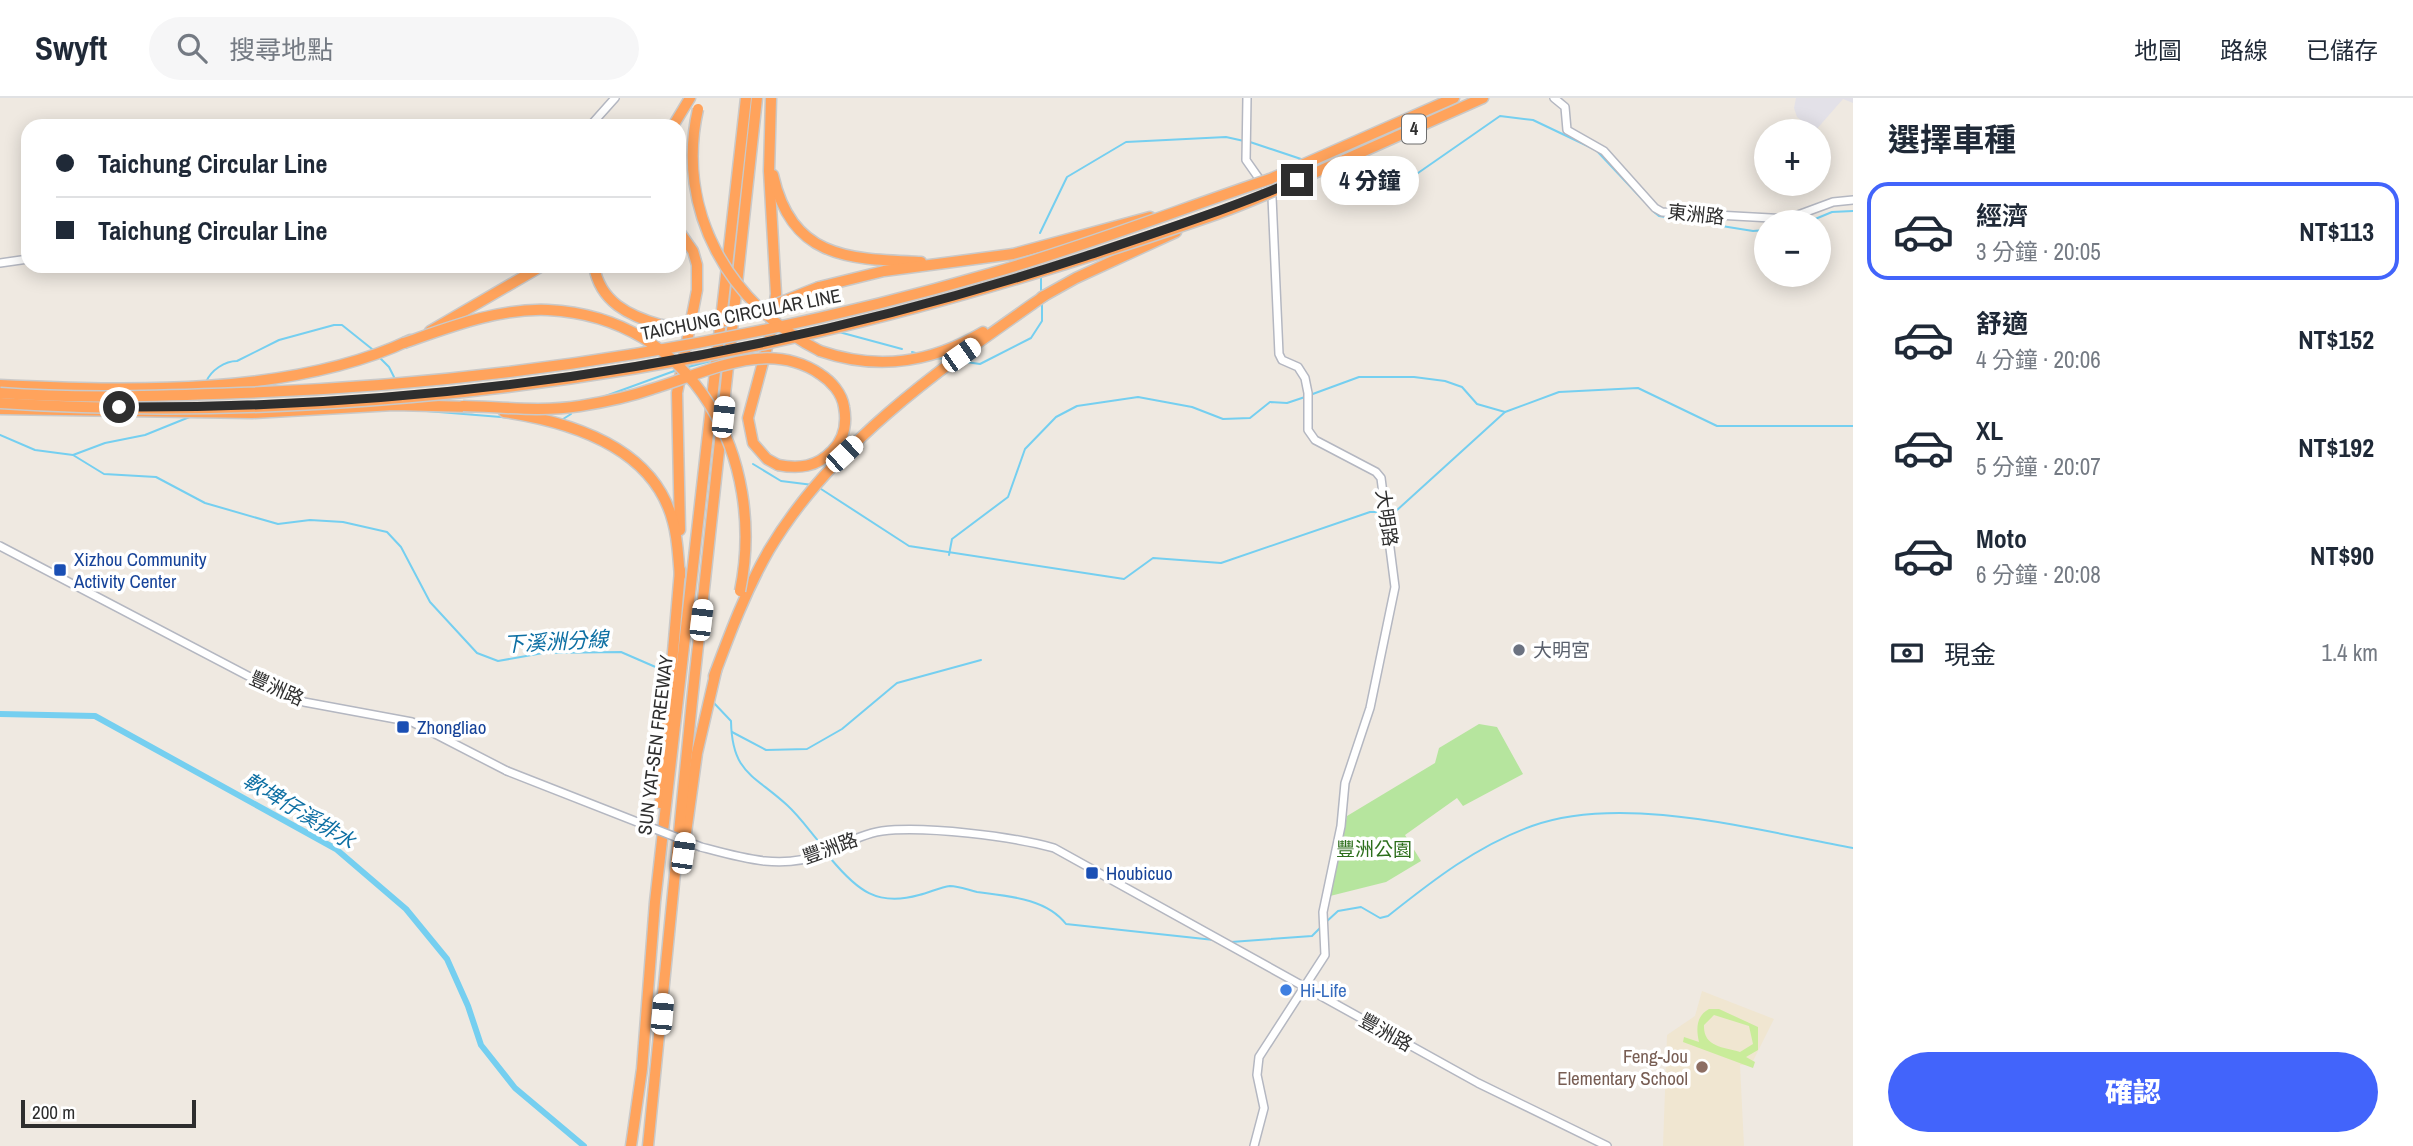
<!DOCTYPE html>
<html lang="zh-TW">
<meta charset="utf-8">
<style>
body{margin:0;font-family:"Archivo Narrow","Noto Sans TC",sans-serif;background:#f6f6f7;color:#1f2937;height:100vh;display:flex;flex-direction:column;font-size:26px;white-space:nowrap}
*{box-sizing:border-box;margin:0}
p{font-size:23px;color:#747a83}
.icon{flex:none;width:38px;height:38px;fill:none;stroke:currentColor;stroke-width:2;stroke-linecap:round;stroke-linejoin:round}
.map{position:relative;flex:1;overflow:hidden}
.details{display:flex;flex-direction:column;background:#fff;width:560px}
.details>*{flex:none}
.guide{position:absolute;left:21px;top:21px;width:665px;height:154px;border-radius:21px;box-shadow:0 4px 18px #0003;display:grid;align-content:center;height:154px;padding:0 35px;background:#fff}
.tools{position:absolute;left:1754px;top:21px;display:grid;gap:14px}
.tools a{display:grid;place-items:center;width:77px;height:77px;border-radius:50%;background:#fff;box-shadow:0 4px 18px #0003;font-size:35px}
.scale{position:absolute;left:21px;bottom:18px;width:175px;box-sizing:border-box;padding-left:7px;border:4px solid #2e2e2e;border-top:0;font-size:19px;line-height:24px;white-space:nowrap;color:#2e2e2e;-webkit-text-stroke:5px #fff;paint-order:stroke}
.end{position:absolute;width:32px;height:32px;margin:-16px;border:9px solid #2e2e2e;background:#fff;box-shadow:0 0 0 4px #fff}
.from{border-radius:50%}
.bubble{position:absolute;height:49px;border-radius:24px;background:#fff;box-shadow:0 4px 18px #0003;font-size:23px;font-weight:800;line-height:49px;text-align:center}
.car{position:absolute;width:21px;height:42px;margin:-21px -10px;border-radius:9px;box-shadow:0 0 5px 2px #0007;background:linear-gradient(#fff 24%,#345 0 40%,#fff 0 76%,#345 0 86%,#fff 0)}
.guide b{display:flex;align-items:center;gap:24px;height:66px;font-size:26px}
.guide b+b{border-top:2px solid #e0e1e3}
.guide i{width:18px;height:18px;background:#1f2937}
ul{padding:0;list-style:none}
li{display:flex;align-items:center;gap:21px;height:98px;margin:0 14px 10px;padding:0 21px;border:4px solid transparent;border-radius:21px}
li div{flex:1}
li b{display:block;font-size:26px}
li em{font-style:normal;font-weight:800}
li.on{border-color:#4264fb}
li>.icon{width:63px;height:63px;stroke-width:1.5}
h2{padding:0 35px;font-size:32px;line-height:84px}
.pay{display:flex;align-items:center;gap:18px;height:77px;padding:0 35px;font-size:26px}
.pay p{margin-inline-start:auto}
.action{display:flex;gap:14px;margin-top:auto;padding:14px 35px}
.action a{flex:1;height:80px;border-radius:42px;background:#4264fb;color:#fff;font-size:28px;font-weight:800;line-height:80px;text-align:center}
header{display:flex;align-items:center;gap:42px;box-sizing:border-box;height:98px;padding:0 35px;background:#fff;border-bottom:2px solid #e0e1e3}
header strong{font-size:33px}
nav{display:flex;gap:38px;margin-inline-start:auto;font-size:24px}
.search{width:490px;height:63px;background:#f6f6f7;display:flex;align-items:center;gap:18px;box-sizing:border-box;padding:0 24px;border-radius:38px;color:#747a83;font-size:26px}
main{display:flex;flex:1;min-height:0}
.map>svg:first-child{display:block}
</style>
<header>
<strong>Swyft</strong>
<div class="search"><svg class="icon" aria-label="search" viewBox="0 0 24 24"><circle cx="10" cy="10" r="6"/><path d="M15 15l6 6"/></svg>搜尋地點</div>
<nav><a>地圖</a><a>路線</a><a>已儲存</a></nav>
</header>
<main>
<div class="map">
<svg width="1853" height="1048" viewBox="0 0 1853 1048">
<rect width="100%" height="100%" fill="#efe9e1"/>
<polygon fill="#e3e1e8" points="1796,0 1853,0 1853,5 1843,1 1815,33 1797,19 1794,10"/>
<polygon fill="#f0e6d1" points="1702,893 1774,921 1751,967 1740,967 1744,1048 1663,1048 1667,937 1695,918"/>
<polygon fill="#b6e59e" points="1479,626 1497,629 1523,676 1463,708 1457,700 1405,737 1421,763 1386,784 1330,798 1347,718 1435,665 1439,650"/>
<path fill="#c9ec9a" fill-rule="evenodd" d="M 1709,911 L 1719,911 L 1758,929 L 1758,952 L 1746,959 L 1755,964 L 1753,970 L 1683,944 L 1684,939 L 1699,944 C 1696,931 1696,918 1709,911 ZM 1714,917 L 1749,928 L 1753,946 L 1740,954 C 1723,949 1703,949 1704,927 Z"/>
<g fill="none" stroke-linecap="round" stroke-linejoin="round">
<g stroke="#75cff0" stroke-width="2">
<polyline points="1250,44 1304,62"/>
<polyline points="1332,73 1371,88 1418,75 1500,18 1533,22 1596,52 1643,102"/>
<polyline points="1654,114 1659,118 1753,133 1766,132"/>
<polyline points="1808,124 1832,114 1853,113"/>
<polyline points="1040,135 1067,79 1126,44 1226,39 1244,43"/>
<polyline points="1041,177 1041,196"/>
<polyline points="839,234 902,251"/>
<polyline points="912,254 919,256"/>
<polyline points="378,258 389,269 395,281"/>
<polyline points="935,260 946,261"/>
<polyline points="959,263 980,266 1031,240 1042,223 1042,205"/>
<polyline points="688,269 711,263"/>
<path d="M 206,284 C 211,272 225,263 237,263 L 279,242 L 334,227 L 342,227 L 372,251"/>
<polyline points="1310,297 1359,279 1414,279 1445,283 1462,289 1477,306 1505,314 1559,294 1638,290 1717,328 1853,328"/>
<polyline points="600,300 677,272"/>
<polyline points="414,312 513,320"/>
<polyline points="560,323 571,316"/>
<polyline points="0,337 35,352 73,357 105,345 145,337 192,318"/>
<polyline points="73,357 104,376 156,379 205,405 278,426 310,422 343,424 387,434 401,449 430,504 477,555 498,563 543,555 621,554 667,574"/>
<polyline points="753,366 781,383 813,387"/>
<polyline points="818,389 909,448 1124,481 1153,460 1221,465 1370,414 1383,414"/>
<polyline points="1388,413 1396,413 1505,314"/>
<polyline points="949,457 952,441 1008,399 1025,351 1056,319 1077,308 1138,299 1192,309 1223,321 1250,320 1270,304 1287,305 1305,299"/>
<path d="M 713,604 L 731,623 C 732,675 753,676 787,707 C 799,718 809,732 820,745"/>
<polyline points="732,634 766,652 807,651 842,631 897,585 981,562"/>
<path d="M 831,761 C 857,792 877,809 919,797 C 929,795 940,789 950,788 C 959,788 968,792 977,794 C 1007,798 1046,800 1066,826 L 1214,842"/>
<path d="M 1326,824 L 1338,813 L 1361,809 L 1380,820 L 1388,818 C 1432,783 1478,747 1532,728 C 1624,695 1759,733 1853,750"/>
<polyline points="1231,844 1312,838 1322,828"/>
</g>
<polyline stroke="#75cff0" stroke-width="6" points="0,616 95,618 336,751 406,811 447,861 468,908 481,947 515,990 584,1048"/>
<defs>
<g id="tertiary">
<polyline points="1247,0 1246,62 1272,99 1279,256 1282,262 1298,269 1305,280 1308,295 1308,332 1315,342 1376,374 1381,380 1395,489 1370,610 1345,685 1341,728 1323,814 1325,857 1259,959 1257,977 1264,1010 1254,1048"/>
<polyline points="1554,0 1565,9 1567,32 1604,53 1655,110 1662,114 1787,121 1833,104 1853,102"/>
<polyline points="590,28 615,0"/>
<polyline points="0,165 28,161"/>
<polyline points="0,448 273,591 304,604 412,624 507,673"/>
<path d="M 701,749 C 742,760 781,772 822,756 C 842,748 861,736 882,733 C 926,728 1011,738 1054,750 L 1478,985 L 1607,1048"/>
</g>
<g id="motorway">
<polyline points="771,0 769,73 776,196 770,238 748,320 753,345 767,361 778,367"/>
<polyline points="673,28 690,0"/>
<polyline points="1344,62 1483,0"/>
<path d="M 773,77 C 792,161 849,161 921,164"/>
<polyline points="1270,81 1454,0"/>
<polyline points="679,133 693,153 697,167 697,192 677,295 680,432"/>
<path d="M 594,168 C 600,204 629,218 661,227"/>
<polyline points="819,189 884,173 1013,156 1150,119"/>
<polyline points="1042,199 1076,180 1176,134"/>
<polyline points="430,233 542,168"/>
<path d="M 820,253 C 878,273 931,265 983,234"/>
<path d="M 0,287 C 128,293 292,298 410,242"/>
<polyline points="0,311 252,315 394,307 472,309"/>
<path d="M 504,314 C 571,324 654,349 673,424 C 678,441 678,460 680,478"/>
<path d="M 714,578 C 730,535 746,492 769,452 C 834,343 943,269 1044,198"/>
<polyline points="660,705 680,472"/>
<polyline points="682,764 697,655 716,573"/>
<polyline points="631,1048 642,971 655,804 746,0"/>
<polyline points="648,1048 692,603 757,0"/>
</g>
</defs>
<use href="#tertiary" stroke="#b4b7c1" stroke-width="10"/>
<use href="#motorway" stroke="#c9c9c9" stroke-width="13"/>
<use href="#tertiary" stroke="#fff" stroke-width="7"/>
<use href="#motorway" stroke="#ffa35c" stroke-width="10"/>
<defs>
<polyline id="tertiary-bridge" points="507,673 701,749"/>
<g id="motorway-bridge">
<path d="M 698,11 C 675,113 729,207 820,253"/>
<path d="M 661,227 C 722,234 764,210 819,189"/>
<path d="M 404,245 C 450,229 498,210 548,212 C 694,219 767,361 740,493"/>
<path d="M 0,295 C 80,301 161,298 241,295 C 495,286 748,246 992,175 C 1086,148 1178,112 1270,81"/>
<path d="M 0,305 C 269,323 556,295 819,234 C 953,203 1087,161 1217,116 C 1260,101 1302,80 1344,62"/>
<path d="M 463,308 C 502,309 542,314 580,308 C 605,304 629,299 652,291 C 706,275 767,240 820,276 C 831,283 842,295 844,309 C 847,325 844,341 832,353 C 817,369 799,371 778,367"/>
</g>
</defs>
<use href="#tertiary-bridge" stroke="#b4b7c1" stroke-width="10" stroke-linecap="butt"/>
<use href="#motorway-bridge" stroke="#c9c9c9" stroke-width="13" stroke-linecap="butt"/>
<use href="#tertiary-bridge" stroke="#fff" stroke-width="7"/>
<use href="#motorway-bridge" stroke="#ffa35c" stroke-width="10"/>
</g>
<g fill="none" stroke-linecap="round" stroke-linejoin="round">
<path stroke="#2e2e2e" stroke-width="9" d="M 119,309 C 448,311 774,260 1086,158 C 1158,134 1226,112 1297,82"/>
</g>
<g fill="#1a4fb4" stroke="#fff" stroke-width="2.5">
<rect x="53" y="465" width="14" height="14" rx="3.5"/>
<rect x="396" y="622" width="14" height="14" rx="3.5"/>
<rect x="1085" y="768" width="14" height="14" rx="3.5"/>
</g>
<circle fill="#6b7280" stroke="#fff" stroke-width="2.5" cx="1519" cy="552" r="7"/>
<circle fill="#3f7fe0" stroke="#fff" stroke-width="2.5" cx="1286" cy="892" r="7"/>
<circle fill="#8d6e63" stroke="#fff" stroke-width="2.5" cx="1702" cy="969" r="7"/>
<g text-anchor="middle" stroke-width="7" stroke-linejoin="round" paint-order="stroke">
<rect fill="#fff" stroke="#6d6d6d" stroke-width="2" x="1402" y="16.5" width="24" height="29" rx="5"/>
<g font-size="18" font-weight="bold" fill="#2e2e2e">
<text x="1414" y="37">4</text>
</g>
<g font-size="19" fill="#2e2e2e" stroke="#fff">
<text transform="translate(1696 116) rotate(6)" y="7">東洲路</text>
<text transform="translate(741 216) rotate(-11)" y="7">TAICHUNG CIRCULAR LINE</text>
<text transform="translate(1387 420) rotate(82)" y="7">大明路</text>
<text transform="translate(277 590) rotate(24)" y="7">豐洲路</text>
<text transform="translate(655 647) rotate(-83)" y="7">SUN YAT-SEN FREEWAY</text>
<text transform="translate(830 750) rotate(-20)" y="7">豐洲路</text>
<text transform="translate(1386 934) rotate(29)" y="7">豐洲路</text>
</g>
<g font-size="19" fill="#164399" stroke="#fff" text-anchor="start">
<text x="74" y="468">Xizhou Community<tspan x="74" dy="22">Activity Center</tspan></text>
<text x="417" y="636">Zhongliao</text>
<text x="1106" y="782">Houbicuo</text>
</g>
<g font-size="19" fill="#5b616d" stroke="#fff" text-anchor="start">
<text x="1533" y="559">大明宮</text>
</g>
<g font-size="19" fill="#2c6e1b" stroke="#fff">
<text x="1374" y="758">豐洲公園</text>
</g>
<g font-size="19" fill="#366cbe" stroke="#fff" text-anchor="start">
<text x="1300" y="899">Hi-Life</text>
</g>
<g font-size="19" fill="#785e54" stroke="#fff" text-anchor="end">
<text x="1688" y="965">Feng-Jou<tspan x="1688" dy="22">Elementary School</tspan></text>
</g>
<g font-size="21" font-style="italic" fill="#0d6fa3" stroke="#fff">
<text transform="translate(556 544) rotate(-3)" y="7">下溪洲分線</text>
<text transform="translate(299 713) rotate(31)" y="7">軟埤仔溪排水</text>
</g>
</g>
</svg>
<div class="tools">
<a>+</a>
<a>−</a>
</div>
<div class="scale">200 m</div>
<i class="end from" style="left:119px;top:309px"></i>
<i class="end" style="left:1297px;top:82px"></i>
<div class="bubble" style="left:1321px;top:58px;width:98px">4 分鐘</div>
<i class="car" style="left:961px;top:257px;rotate:55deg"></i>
<i class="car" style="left:723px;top:319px;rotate:6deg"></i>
<i class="car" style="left:844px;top:356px;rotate:47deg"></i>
<i class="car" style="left:701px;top:522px;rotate:7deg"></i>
<i class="car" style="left:683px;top:755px;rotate:8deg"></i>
<i class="car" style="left:662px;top:916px;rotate:5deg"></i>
<div class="guide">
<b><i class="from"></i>Taichung Circular Line</b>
<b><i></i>Taichung Circular Line</b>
</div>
</div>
<section class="details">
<h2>選擇車種</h2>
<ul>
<li class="on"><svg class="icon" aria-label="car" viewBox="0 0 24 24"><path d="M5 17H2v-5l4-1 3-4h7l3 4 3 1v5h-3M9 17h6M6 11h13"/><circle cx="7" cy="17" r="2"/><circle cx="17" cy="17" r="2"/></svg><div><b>經濟</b><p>3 分鐘 · 20:05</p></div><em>NT$113</em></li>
<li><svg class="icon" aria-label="car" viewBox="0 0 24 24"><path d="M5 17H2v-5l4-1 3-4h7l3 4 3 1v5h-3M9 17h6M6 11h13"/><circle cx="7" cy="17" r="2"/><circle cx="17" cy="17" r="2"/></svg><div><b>舒適</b><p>4 分鐘 · 20:06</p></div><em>NT$152</em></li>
<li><svg class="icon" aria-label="car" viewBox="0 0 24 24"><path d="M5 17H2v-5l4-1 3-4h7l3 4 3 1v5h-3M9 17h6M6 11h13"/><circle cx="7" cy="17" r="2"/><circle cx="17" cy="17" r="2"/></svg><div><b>XL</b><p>5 分鐘 · 20:07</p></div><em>NT$192</em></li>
<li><svg class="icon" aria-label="car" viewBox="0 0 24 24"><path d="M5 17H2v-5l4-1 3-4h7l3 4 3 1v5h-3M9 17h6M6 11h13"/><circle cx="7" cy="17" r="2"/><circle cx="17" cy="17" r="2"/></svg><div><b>Moto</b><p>6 分鐘 · 20:08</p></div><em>NT$90</em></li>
</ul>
<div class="pay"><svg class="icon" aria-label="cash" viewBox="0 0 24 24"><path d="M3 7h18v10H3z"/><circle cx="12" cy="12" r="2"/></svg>現金<p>1.4 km</p></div>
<div class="action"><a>確認</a></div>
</section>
</main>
